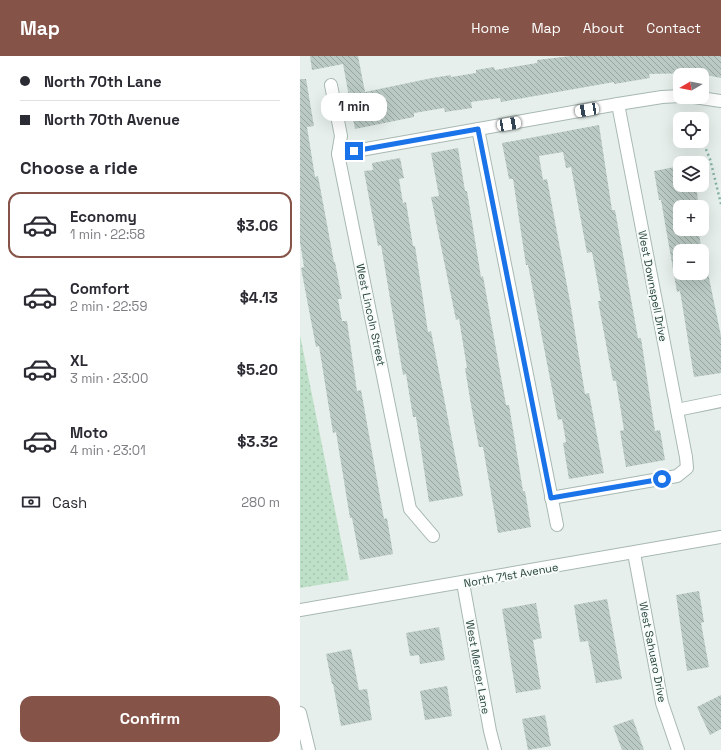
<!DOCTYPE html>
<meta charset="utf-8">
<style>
body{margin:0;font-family:"Space Grotesk",sans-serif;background:#f2f2f3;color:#2b2b33;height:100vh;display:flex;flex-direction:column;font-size:15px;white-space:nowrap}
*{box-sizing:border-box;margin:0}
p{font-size:13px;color:#7c7c81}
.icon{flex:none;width:22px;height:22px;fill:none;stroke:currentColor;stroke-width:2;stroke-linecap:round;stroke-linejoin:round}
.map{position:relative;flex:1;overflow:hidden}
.side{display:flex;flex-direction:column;background:#fff;width:300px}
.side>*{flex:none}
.guide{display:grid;align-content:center;height:88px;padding:0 20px;background:#fff}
.needle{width:26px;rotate:260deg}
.fabs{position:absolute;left:373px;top:12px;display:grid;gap:8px}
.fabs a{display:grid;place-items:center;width:36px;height:36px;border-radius:8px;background:#fff;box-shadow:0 4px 16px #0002;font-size:20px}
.end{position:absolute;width:18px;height:18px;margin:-9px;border:5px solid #1a73e8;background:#fff;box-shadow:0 0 0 2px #fff}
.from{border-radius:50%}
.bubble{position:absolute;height:28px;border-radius:12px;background:#fff;box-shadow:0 4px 16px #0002;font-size:13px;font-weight:700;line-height:28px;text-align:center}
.car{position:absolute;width:12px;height:24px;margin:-12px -6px;border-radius:5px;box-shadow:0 0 3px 1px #0007;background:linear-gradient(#fff 24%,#345 0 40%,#fff 0 76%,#345 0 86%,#fff 0)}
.guide b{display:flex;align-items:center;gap:14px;height:38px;font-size:15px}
.guide b+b{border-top:1px solid #e1e1e2}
.guide i{width:10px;height:10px;background:#2b2b33}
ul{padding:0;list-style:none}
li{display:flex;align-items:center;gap:12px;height:66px;margin:0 8px 6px;padding:0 12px;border:2px solid transparent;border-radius:12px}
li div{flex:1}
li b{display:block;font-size:15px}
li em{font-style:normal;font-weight:700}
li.on{border-color:#855347}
li>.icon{width:36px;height:36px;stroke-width:1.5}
h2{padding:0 20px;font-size:18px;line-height:48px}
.pay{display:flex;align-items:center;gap:10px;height:44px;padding:0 20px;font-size:15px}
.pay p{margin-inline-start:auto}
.primary-button{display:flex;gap:8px;margin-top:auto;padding:8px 20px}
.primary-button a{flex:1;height:46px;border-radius:12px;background:#855347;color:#fff;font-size:16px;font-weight:700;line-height:46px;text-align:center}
header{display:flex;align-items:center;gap:24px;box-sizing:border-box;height:56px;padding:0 20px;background:#855347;color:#fff}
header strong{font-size:19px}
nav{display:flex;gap:22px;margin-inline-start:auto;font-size:14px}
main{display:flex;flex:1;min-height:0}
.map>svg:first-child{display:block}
</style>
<header>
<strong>Map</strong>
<nav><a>Home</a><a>Map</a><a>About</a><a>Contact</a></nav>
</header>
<main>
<section class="side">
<div class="guide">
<b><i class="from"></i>North 70th Lane</b>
<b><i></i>North 70th Avenue</b>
</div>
<h2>Choose a ride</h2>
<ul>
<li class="on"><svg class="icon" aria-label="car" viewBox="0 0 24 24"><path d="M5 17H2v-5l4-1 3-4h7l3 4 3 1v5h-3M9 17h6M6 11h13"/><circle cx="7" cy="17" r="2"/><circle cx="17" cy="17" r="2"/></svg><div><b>Economy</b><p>1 min · 22:58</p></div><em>$3.06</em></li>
<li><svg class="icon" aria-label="car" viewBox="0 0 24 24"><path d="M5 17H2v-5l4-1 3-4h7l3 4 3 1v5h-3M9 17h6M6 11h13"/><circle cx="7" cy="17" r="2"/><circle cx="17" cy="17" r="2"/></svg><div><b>Comfort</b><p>2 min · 22:59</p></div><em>$4.13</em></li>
<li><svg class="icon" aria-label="car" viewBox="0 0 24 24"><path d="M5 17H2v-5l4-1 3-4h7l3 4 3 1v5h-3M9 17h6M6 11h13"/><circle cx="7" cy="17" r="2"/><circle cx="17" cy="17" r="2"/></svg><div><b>XL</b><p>3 min · 23:00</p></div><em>$5.20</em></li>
<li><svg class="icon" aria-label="car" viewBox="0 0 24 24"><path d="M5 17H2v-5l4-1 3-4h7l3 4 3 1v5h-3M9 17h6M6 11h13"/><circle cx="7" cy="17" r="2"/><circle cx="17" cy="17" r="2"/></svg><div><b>Moto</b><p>4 min · 23:01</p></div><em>$3.32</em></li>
</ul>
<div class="pay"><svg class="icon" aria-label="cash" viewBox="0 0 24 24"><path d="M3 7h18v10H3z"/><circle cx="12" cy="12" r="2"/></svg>Cash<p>280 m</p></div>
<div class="primary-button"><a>Confirm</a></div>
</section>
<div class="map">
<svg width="421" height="694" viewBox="0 0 421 694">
<defs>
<pattern id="park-dots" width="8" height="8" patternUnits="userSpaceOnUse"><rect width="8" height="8" fill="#bfe0c8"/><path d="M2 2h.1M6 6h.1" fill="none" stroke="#a4c1ad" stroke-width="1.8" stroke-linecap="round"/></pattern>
<pattern id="building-back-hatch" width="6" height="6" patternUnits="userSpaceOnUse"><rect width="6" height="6" fill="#bbcac4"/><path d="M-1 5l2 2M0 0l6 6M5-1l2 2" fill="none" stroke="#98a6a0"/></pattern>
</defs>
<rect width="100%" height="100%" fill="#e6efeb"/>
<polygon fill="url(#park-dots)" points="0,279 49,524 0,532"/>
<g fill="url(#building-back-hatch)">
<polygon points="10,0 58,0 65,36 132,22 151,19 151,21 176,17 176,14 194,11 195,14 237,7 237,4 271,0 421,0 421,22 397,17 349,18 350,22 314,28 314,26 201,46 200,42 171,46 172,52 145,56 144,52 114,57 114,61 55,73 43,8 12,14"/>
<polygon points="0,23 6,23 14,70 7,71 15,121 18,120 34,206 35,206 42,243 38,243 42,265 47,265 57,335 61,334 84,463 87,462 93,498 60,504 52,462 50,462 36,376 33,377 19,290 16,291 1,212 4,211 0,186"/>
<polygon points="299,69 312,154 315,154 338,282 341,282 355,375 360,374 365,404 326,411 320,375 324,374 316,325 313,325 298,245 301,245 292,196 287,197 271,111 266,112 263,96 239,100 243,124 247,123 271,251 285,338 289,337 304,417 269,423 263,387 266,386 262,363 258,364 228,209 226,209 213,123 209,123 202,87"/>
<polygon points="158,92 165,135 167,135 181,221 183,220 206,349 209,349 223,435 225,435 231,471 198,477 183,391 179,391 171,349 165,312 167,312 159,263 156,264 131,141 139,140 131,97"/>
<polygon points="100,102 104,122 99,123 103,147 106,146 113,190 115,190 128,276 131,275 163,440 129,446 116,361 113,361 106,318 103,319 81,189 78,190 64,115 73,114 72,107"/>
<polygon points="380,110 380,129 396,129 398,144 380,147 380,173 398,173 402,195 380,195 380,217 408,217 421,280 421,317 394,321 380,235 377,236 361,144 359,144 354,115"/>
<polygon points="399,535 404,566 401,567 409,611 387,615 376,539"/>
<polygon points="307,543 322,623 296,627 288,585 280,586 274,549"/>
<polygon points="236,547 242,582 233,584 241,633 216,637 202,553"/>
<polygon points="139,571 145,604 120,608 119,599 110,600 106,577"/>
<polygon points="51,593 59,634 67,633 72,664 41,670 33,628 32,628 26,598"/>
<polygon points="147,630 152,660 125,664 120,635"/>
<polygon points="421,639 421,673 410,679 397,651"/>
<polygon points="245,659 251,690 228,694 222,663"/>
<polygon points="333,663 344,694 322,694 313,670"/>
</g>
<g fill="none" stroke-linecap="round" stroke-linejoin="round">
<defs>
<g id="minor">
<polyline points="31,29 41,80 38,98 110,453 133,480"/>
<polyline points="394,41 421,45"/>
<polyline points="178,73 257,469"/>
<polyline points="38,98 318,48 362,41 380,40"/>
<polyline points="377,354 421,345"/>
<polyline points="251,442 377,420 387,412 386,401 318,48"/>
<polyline points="334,497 362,647 378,694"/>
<polyline points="163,527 190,675 195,694"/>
<polyline points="0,657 9,694"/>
</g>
<polyline id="tertiary" points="0,554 421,481"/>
</defs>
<use href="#minor" stroke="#a8b8b2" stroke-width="14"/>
<use href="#tertiary" stroke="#a8b8b2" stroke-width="14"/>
<g stroke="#86b3a5" stroke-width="2.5" stroke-dasharray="2 3" stroke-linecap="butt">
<polyline points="394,63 395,54"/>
<polyline points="402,84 410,103 421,148"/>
</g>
<use href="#minor" stroke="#fff" stroke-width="12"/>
<use href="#tertiary" stroke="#fff" stroke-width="12"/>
</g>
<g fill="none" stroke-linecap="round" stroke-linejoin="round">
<polyline stroke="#1a73e8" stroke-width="5" points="54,95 178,73 251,442 362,423"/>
</g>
<g text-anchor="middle" stroke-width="4" stroke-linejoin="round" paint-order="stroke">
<g font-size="11" fill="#24423a" stroke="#f7fbf9">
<text transform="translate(353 230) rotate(79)" y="4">West Downspell Drive</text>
<text transform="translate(71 259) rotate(78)" y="4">West Lincoln Street</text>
<text transform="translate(211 519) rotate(-10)" y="4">North 71st Avenue</text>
<text transform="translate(353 596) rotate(79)" y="4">West Sahuaro Drive</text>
<text transform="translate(178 611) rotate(80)" y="4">West Mercer Lane</text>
</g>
</g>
</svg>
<div class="fabs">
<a><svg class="needle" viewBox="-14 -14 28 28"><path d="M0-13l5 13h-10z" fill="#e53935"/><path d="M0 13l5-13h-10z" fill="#7c7c81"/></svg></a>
<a><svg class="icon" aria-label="locate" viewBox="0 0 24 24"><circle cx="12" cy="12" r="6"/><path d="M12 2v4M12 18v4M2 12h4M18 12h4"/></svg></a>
<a><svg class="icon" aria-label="layers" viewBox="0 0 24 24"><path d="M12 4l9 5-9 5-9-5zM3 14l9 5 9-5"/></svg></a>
<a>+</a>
<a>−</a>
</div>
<i class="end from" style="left:362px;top:423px"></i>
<i class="end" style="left:54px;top:95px"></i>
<div class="bubble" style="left:21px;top:37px;width:66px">1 min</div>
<i class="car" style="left:287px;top:54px;rotate:260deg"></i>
<i class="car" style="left:209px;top:68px;rotate:80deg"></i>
</div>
</main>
